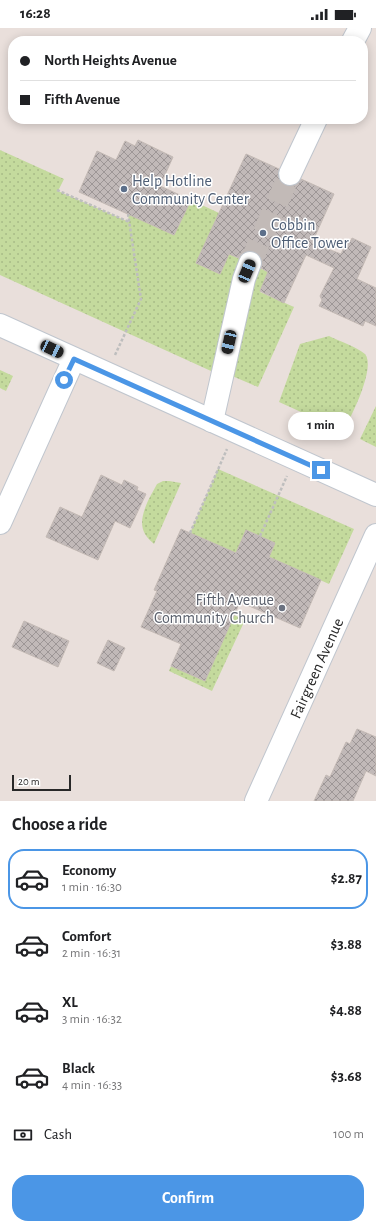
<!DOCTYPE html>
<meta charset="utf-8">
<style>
body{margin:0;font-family:"Alegreya Sans",sans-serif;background:#f2f2f2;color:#202124;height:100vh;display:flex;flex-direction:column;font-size:15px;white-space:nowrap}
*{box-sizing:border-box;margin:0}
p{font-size:13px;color:#757577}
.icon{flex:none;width:22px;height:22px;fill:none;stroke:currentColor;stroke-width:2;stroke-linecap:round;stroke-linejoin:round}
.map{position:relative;height:773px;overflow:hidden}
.details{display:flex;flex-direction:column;background:#fff;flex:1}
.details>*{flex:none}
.top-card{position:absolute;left:8px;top:8px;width:360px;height:88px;border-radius:16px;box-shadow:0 2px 10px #0003;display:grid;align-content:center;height:88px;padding:0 12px;background:#fff}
.scale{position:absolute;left:12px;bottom:10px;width:59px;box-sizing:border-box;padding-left:4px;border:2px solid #282828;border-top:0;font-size:11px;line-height:14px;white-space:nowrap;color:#282828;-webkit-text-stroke:3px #fff;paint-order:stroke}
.end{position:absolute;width:18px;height:18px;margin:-9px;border:5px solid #4b96e6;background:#fff;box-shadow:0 0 0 2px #fff}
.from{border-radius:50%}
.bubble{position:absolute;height:28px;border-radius:14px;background:#fff;box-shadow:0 2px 10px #0003;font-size:13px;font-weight:700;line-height:28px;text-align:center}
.car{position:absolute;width:12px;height:24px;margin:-12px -6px;border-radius:5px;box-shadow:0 0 3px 1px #0007;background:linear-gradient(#222 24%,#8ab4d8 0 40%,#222 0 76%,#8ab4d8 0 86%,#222 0)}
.top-card b{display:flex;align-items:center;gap:14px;height:38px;font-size:15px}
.top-card b+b{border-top:1px solid #e0e0e0}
.top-card i{width:10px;height:10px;background:#202124}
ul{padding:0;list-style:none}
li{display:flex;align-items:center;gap:12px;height:60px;margin:0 8px 6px;padding:0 4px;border:2px solid transparent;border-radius:16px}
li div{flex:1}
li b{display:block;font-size:15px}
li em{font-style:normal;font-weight:700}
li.selected{border-color:#4b96e6}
li>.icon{width:36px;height:36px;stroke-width:1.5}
h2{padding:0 12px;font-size:18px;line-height:48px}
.pay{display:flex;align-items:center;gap:10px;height:44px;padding:0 12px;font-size:15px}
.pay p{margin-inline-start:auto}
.primary-button{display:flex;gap:8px;margin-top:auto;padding:8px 12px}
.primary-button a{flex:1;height:46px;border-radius:16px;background:#4b96e6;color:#fff;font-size:16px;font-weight:700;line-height:46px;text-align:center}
.status{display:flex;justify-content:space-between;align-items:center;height:28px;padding:0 20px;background:#fff;direction:ltr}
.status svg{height:11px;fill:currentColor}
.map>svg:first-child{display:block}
</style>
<div class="status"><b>16:28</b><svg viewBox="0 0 49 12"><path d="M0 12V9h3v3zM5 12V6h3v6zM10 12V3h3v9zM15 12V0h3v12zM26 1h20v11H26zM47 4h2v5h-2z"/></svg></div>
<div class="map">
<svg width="376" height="773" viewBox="0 0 376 773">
<defs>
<pattern id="grass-dots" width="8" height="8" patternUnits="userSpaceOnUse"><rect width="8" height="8" fill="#c4da9d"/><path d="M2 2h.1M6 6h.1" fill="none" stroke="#a8bb87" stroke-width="1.8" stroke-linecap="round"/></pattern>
<pattern id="building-cross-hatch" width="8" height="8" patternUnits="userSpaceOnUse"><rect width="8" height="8" fill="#c1b9b8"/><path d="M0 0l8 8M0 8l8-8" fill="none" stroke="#9d9696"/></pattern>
</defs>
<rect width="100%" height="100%" fill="#e9dfdb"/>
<g fill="url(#grass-dots)">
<polygon points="0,122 64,151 58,163 129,194 128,186 174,207 191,172 219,185 196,235 220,246 229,226 268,244 260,264 294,279 258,359 223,344 222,348 0,247"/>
<path d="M 329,308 C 339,313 357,319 365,326 C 376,339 352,388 343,403 L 279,374 L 300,316 Z"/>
<polygon points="0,342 13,348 6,363 0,360"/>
<polygon points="376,378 376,419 360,411"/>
<polygon points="218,441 354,501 329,556 269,529 275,515 246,502 236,525 190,505"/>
<path d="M 163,453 L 169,453 L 181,455 L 154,516 C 151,513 147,510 145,506 C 136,491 150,469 157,456 Z"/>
<polygon points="234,587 245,592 212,663 169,643 171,638 205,653"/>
</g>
<g fill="url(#building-cross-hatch)" stroke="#c4bab5">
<polygon points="138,112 173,129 160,158 191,172 174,207 79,164 97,123 116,132 125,113 135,118"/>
<polygon points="246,126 279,141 278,147 280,153 285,157 291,158 297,156 301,151 334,166 312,215 341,226 348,211 351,213 352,210 371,219 357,251 376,260 376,298 365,293 363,298 319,278 322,272 320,268 334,240 306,227 284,275 260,263 268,244 261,240 262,233 259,227 255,223 248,223 242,225 239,230 229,226 220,246 196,235"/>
<polygon points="101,447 122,457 124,452 138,459 137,462 146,466 130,500 115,493 98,532 46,509 60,479 82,489"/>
<polygon points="181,501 236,525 246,502 275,515 269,529 321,552 300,600 240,574 205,653 171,638 181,616 141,599 157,563 154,562"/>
<polygon points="24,593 69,613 58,639 12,619"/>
<polygon points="108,612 125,620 114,643 97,635"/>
<polygon points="357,701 376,709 376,748 366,743 353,773 314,773 326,747 330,749 346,714 350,716"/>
</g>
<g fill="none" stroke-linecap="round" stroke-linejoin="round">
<polyline stroke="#c2bab7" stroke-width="22" stroke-dasharray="22 11" stroke-linecap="butt" points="250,235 290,146"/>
<defs>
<g id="minor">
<polyline points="353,13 360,0"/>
<polyline points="290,146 316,91"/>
<polyline points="0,297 376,467"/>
<polyline points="212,393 244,251 250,235"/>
<polyline points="0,495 74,331"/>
<path id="s1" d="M 256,773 L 376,507"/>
</g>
</defs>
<use href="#minor" stroke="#c0c6ce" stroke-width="24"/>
<g stroke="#bebebe" stroke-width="2.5" stroke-dasharray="3 2" stroke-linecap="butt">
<polyline points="57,162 129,194"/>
<polyline points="115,327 141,271 128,186"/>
<polyline points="190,505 227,421"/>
<polyline points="260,508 287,448"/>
</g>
<use href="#minor" stroke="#fff" stroke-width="22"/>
</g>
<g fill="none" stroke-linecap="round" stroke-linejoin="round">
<polyline stroke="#4b96e6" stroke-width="5" points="64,352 74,331 321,442"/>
</g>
<g fill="#5c6f8a" stroke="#fff" stroke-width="1.5">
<circle cx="124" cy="161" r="4"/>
<circle cx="263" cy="205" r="4"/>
</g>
<circle fill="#6b7280" stroke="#fff" stroke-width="1.5" cx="282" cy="580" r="4"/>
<g text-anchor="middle" stroke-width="3" stroke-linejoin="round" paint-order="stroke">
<g font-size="16" fill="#4e5e75" stroke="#fff" text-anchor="start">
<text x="132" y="158">Help Hotline<tspan x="132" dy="18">Community Center</tspan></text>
<text x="271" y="202">Cobbin<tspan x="271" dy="18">Office Tower</tspan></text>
</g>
<g font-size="16" fill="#5b616d" stroke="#fff" text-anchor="end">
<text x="274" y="577">Fifth Avenue<tspan x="274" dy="18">Community Church</tspan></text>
</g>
<g font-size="16" fill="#282828" stroke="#fff">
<text dy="6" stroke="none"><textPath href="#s1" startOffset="146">Fairgreen Avenue</textPath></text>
</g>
</g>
</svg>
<div class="scale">20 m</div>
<i class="end from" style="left:64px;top:352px"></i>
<i class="end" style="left:321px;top:442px"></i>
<div class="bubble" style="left:288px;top:384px;width:66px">1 min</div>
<i class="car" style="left:247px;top:243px;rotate:23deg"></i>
<i class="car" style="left:229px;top:314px;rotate:193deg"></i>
<i class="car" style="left:52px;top:321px;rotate:115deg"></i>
<div class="top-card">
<b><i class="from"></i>North Heights Avenue</b>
<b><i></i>Fifth Avenue</b>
</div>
</div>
<section class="details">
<h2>Choose a ride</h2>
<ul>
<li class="selected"><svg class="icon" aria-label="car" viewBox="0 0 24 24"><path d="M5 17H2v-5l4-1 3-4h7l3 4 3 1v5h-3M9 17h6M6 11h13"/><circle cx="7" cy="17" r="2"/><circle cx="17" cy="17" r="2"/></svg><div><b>Economy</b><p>1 min · 16:30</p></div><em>$2.87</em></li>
<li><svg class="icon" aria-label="car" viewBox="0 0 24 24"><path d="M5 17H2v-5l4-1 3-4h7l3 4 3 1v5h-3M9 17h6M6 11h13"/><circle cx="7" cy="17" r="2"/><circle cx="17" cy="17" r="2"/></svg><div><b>Comfort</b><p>2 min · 16:31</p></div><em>$3.88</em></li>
<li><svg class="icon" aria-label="car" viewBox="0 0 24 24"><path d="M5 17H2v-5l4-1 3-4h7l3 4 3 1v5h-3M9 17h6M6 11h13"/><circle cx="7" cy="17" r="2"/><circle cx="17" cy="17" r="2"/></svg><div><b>XL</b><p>3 min · 16:32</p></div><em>$4.88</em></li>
<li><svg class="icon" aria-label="car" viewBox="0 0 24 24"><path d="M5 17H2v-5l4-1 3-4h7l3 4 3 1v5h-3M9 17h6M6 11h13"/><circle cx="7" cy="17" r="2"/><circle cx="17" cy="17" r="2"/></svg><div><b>Black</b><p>4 min · 16:33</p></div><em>$3.68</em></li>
</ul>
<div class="pay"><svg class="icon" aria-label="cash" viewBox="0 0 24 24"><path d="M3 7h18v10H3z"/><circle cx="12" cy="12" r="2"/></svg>Cash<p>100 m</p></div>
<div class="primary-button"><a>Confirm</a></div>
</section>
